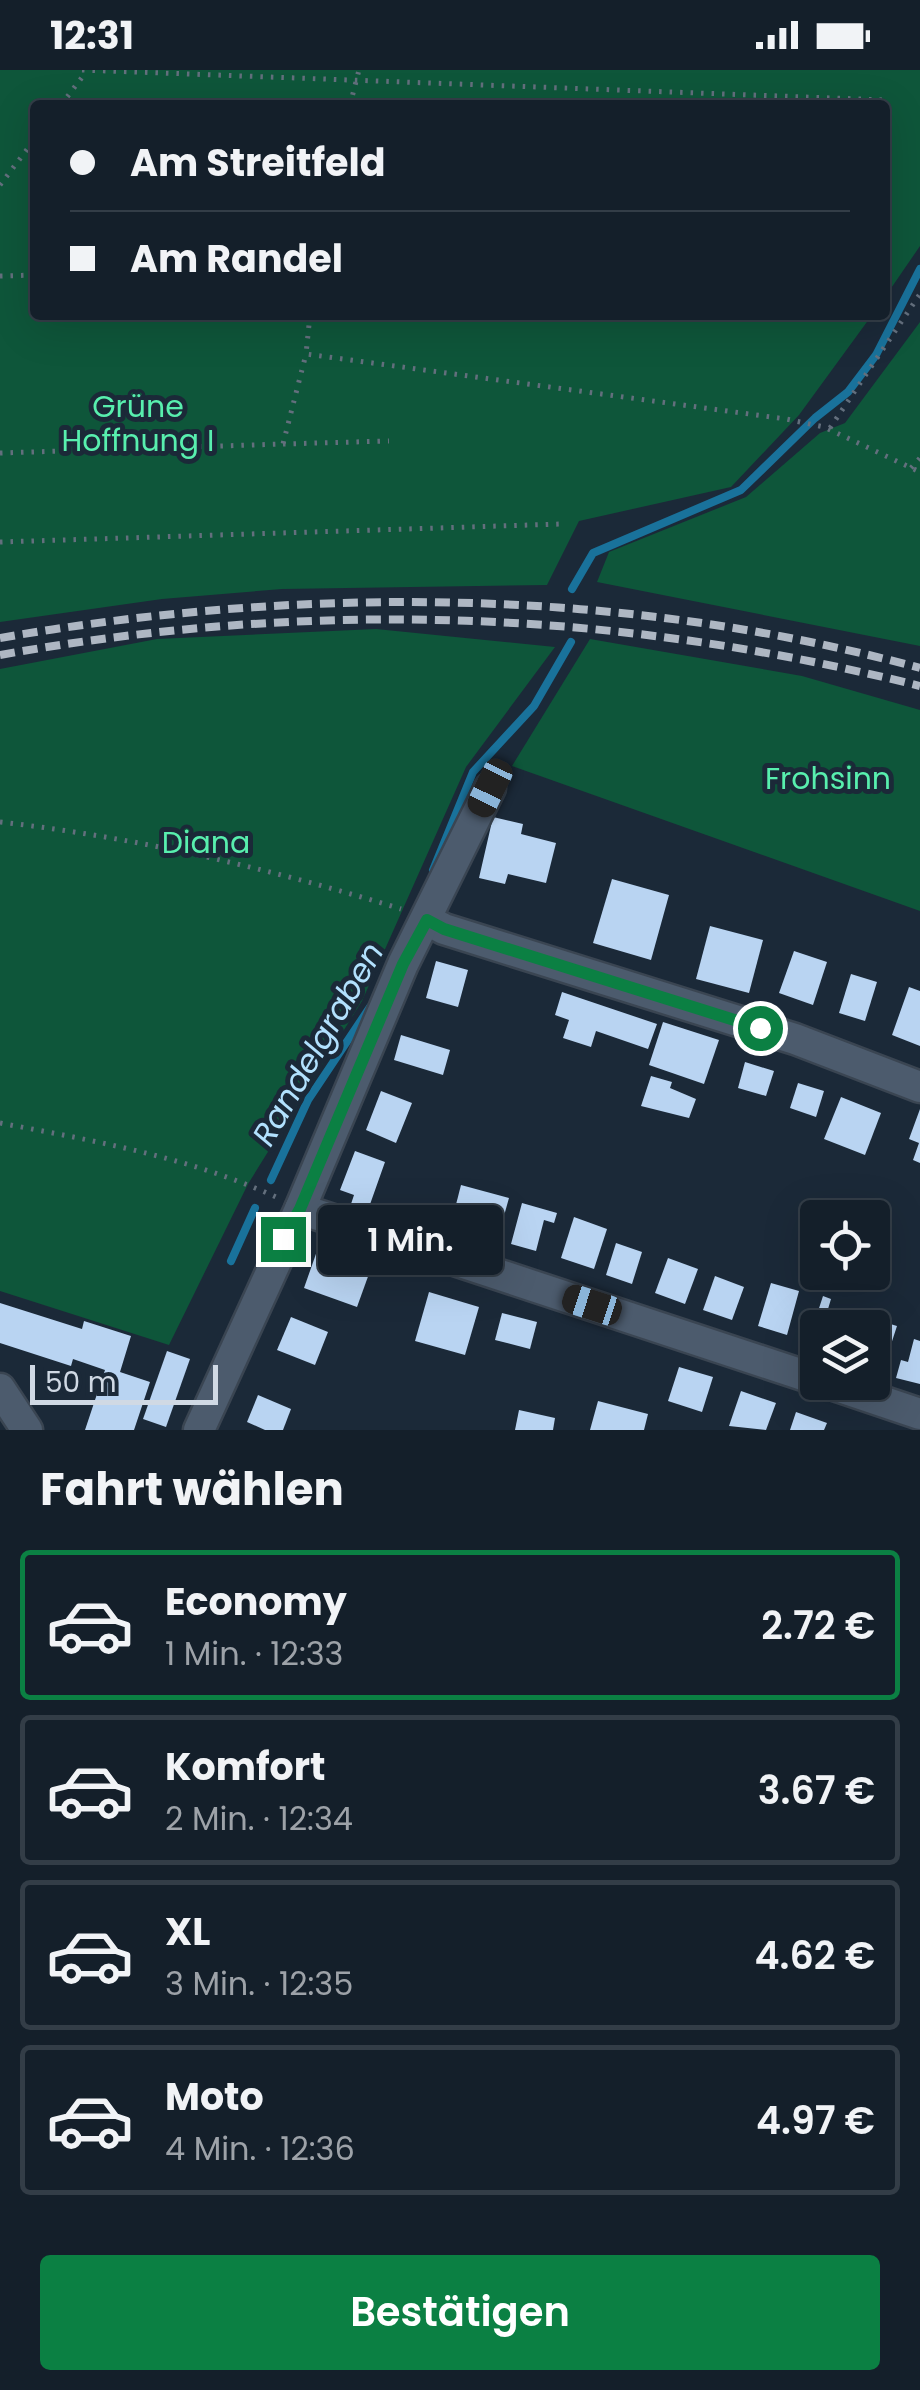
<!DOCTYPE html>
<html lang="de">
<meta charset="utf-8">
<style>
body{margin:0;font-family:Poppins,sans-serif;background:#1d2732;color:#f1f3f6;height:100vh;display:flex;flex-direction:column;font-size:38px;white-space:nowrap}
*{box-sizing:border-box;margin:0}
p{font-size:32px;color:#9da2a8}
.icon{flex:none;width:55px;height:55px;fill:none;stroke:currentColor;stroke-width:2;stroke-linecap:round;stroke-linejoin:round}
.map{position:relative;height:1360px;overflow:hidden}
.details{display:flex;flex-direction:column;background:#141f2a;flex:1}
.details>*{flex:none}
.banner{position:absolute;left:30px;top:30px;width:860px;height:220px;border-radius:10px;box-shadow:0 10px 40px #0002,0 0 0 2px #333d47;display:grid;align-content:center;height:220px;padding:0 40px;background:#141f2a}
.controls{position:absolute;left:800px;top:1130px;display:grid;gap:20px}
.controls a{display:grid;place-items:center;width:90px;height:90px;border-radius:10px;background:#141f2a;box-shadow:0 10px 40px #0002,0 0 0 2px #333d47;font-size:50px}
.scale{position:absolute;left:30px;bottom:25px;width:188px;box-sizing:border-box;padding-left:10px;border:5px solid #d0d9e4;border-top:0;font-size:28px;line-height:35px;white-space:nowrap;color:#d0d9e4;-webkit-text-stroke:8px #1b2938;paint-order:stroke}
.end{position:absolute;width:45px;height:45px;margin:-22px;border:12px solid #0b8043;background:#fff;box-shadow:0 0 0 5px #fff}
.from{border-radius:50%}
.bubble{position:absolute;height:70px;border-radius:10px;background:#141f2a;box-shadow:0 10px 40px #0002,0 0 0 2px #333d47;font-size:32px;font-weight:600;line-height:70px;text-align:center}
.car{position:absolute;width:30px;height:60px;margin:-30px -15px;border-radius:12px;box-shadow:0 0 8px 2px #0007;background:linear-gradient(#222 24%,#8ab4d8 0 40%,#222 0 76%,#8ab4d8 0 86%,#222 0)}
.banner b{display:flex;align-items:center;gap:35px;height:95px;font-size:38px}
.banner b+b{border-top:2px solid #333d47}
.banner i{width:25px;height:25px;background:#f1f3f6}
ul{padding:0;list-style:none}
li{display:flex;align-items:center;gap:30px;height:150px;margin:0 20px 15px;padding:0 20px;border:5px solid #333d47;border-radius:10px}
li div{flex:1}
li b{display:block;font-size:38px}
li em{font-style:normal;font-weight:600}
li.current{border-color:#0b8043}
li>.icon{width:90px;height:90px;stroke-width:1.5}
h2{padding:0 40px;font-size:45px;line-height:120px}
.action{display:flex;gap:20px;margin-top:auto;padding:20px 40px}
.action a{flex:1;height:115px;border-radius:10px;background:#0b8043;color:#fff;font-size:40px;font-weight:600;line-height:115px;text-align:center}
.status{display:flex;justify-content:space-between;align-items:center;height:70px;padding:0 50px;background:#141f2a;direction:ltr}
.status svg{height:28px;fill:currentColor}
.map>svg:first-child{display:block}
</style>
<div class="status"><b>12:31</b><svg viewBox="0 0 49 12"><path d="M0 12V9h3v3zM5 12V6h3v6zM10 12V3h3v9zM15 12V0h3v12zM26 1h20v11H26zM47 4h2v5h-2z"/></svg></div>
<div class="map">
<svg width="920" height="1360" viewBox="0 0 920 1360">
<rect width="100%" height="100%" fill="#1b2938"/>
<g fill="#0e563a">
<polygon points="0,0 920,0 920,176 885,227 885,35 35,35 35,245 872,245 799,345 731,417 579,451 547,515 282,519 162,529 0,552"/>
<polygon points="920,252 920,576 597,512 609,482 746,427 820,363 845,353"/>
<polygon points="376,559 555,577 466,697 362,931 248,1114 169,1275 0,1221 0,599 157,569"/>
<polygon points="590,569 802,606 920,640 920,841 512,696"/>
</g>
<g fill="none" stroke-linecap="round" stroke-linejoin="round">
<g stroke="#19729b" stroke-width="8">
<polyline points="572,519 593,483 741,420 815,348 848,322 876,285 920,199"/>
<polyline points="433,800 473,702 534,636 571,572"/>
<polyline points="271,1110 308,1030 370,937"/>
<polyline points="231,1191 255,1138"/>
</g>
</g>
<g fill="#b9d4f2">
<polygon points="493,747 523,754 521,764 556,773 546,813 508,804 505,814 479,808"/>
<polygon points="612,809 669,825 651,890 593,873"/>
<polygon points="710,856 763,870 749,923 696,909"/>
<polygon points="794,881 827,892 813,935 779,923"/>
<polygon points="436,891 468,900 458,937 426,928"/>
<polygon points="851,904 877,912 865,951 839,943"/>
<polygon points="909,917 920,921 920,976 892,965"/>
<polygon points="562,922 657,954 648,979 596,961 591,977 563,968 569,950 555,945"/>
<polygon points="663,952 719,970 704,1014 649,995"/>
<polygon points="401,965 450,980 443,1005 394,990"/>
<polygon points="745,992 774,1001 766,1026 738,1018"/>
<polygon points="651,1006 672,1012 670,1018 696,1029 689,1048 641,1036"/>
<polygon points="798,1013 824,1021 816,1047 790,1038"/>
<polygon points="381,1021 412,1033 396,1073 366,1060"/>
<polygon points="841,1027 881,1043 865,1085 824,1069"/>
<polygon points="920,1039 920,1093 913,1090 919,1073 909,1069"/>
<polygon points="355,1081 385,1092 368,1140 351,1134 354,1125 340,1120"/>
<polygon points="461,1115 509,1128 498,1167 451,1154"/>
<polygon points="522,1133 557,1143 554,1153 544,1150 536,1181 511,1174"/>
<polygon points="574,1147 607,1159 594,1199 561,1188"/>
<polygon points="616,1173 642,1182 632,1214 606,1205"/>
<polygon points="317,1181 370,1201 357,1237 304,1218"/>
<polygon points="668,1188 698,1199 685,1234 655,1223"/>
<polygon points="715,1206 744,1217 732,1250 703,1240"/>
<polygon points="771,1213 799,1221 787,1265 758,1256"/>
<polygon points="429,1222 479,1237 465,1285 415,1271"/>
<polygon points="823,1226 831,1229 825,1249 848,1257 818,1258 818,1275 808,1272"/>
<polygon points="0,1233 82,1259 84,1251 131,1266 120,1302 150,1312 134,1360 85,1360 105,1300 73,1289 71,1296 0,1273"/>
<polygon points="502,1243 537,1252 530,1279 495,1270"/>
<polygon points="291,1247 328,1262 315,1295 277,1280"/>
<polygon points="867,1247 897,1256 883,1299 872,1296 872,1258 864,1258"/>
<polygon points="914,1269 920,1271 920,1314 896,1308 901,1290 908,1292"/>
<polygon points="167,1281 190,1289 166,1357 143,1349"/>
<polygon points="679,1297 713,1307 702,1342 668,1331"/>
<polygon points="741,1321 776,1333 766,1360 729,1356"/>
<polygon points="258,1325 291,1339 283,1360 265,1360 247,1352"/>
<polygon points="598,1331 648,1344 644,1360 590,1360"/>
<polygon points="519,1340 555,1348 553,1360 515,1360"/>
<polygon points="796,1342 827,1353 824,1360 790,1360"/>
</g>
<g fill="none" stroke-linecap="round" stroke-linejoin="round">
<defs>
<g id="minor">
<polyline points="427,850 444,859 795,969 920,1017"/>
<polyline points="300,1139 818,1310"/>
<polyline points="825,1312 920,1344"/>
<polyline points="0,1319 27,1360"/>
<polyline points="199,1360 300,1139 403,894 490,718"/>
</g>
</defs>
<use href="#minor" stroke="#3a4552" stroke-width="35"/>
<g stroke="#636f7d" stroke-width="5" stroke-dasharray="2.5 8" stroke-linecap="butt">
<polyline points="82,0 885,30"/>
<polyline points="61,35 86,2"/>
<polyline points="350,35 359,0"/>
<polyline points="0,115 35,69"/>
<polyline points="0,206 35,205"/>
<polyline points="310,245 306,284 786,349 824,357 920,402"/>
<polyline points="830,358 920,224"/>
<polyline points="283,374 389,371"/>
<polyline points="0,383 283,374 306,284"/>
<polyline points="911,398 920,388"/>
<polyline points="0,472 562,454"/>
<path d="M 0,752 C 139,768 268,798 401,839"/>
<path d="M 0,1053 C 95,1071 188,1087 276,1127"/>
</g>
<use href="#minor" stroke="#4c5b6d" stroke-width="30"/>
<g stroke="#aeb7c3" stroke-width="8" stroke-dasharray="15 8" stroke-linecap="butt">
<path d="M 0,568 C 305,515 620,517 920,598"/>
<path d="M 0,585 C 312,529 613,539 920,616"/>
</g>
</g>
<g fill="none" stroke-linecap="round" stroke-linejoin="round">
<polyline stroke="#0b8043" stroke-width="12" points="283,1169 300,1139 403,894 427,850 444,859 760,958"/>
</g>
<g text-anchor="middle" stroke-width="10" stroke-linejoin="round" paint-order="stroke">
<g font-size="30" fill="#58efae" stroke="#1b2938">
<text x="138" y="347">Grüne<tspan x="138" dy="34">Hoffnung I</tspan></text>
<text x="828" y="719">Frohsinn</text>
<text x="206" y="783">Diana</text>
</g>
<g font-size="32" font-style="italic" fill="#b2e1fe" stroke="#1b2938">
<text transform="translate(318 974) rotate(-60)" y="11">Randelgraben</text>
</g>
</g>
</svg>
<div class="controls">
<a><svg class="icon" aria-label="locate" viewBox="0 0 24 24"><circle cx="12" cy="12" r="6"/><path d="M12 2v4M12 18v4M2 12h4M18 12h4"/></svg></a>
<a><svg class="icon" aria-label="layers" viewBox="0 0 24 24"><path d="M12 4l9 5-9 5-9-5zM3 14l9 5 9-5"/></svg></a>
</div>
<div class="scale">50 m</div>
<i class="end from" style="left:760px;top:958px"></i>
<i class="end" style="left:283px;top:1169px"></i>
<div class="bubble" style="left:318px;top:1135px;width:185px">1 Min.</div>
<i class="car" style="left:490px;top:718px;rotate:206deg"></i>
<i class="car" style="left:592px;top:1235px;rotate:288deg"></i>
<div class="banner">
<b><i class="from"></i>Am Streitfeld</b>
<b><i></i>Am Randel</b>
</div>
</div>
<section class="details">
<h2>Fahrt wählen</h2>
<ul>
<li class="current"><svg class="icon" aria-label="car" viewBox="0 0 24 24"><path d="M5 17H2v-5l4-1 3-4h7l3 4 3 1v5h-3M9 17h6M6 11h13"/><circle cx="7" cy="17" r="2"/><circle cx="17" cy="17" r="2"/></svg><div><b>Economy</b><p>1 Min. · 12:33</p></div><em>2.72 €</em></li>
<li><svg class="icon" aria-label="car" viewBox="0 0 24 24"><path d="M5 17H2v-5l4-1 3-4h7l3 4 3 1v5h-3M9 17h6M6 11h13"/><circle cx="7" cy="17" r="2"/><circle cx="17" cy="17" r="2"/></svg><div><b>Komfort</b><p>2 Min. · 12:34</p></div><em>3.67 €</em></li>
<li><svg class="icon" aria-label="car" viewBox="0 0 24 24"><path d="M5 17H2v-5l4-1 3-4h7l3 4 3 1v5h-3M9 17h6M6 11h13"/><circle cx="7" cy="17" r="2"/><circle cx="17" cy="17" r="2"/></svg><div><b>XL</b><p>3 Min. · 12:35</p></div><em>4.62 €</em></li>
<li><svg class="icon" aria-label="car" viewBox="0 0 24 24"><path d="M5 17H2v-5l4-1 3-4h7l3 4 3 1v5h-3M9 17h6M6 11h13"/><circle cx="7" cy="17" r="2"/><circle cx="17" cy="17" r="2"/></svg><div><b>Moto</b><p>4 Min. · 12:36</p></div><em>4.97 €</em></li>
</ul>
<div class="action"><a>Bestätigen</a></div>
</section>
